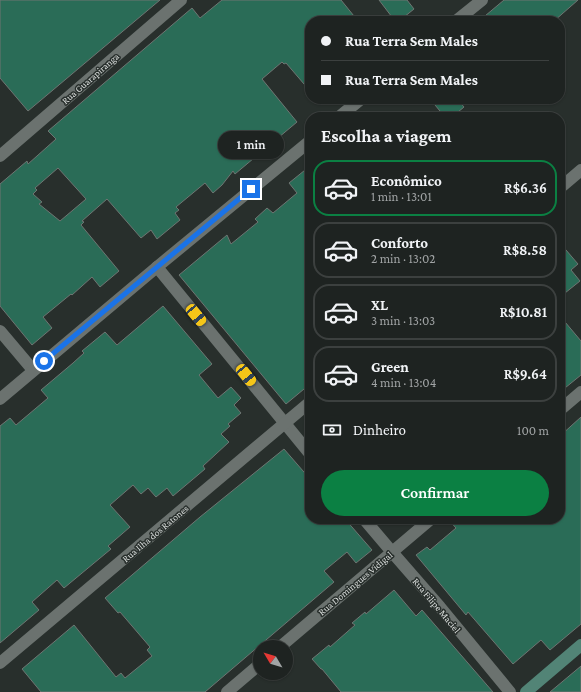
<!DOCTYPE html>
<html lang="pt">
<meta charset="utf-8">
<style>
body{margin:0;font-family:"Crimson Pro",serif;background:#2b2f2e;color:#f1f3f6;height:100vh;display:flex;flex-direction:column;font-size:15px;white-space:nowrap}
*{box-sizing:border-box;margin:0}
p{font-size:13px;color:#a1a4a5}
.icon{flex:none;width:22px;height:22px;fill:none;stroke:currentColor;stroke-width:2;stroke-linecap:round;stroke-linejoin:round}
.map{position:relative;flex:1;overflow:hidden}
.panel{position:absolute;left:305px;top:112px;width:260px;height:412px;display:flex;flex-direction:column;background:#1e2321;border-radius:16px;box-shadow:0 1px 3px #0004,0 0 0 1px #3c403f}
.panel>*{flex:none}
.guide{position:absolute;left:305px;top:16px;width:260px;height:88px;border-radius:16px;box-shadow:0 1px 3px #0004,0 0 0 1px #3c403f;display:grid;align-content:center;height:88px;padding:0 16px;background:#1e2321}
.needle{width:26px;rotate:308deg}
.fabs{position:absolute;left:253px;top:640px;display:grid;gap:8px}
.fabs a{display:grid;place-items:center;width:40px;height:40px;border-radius:50%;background:#1e2321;box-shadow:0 1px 3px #0004,0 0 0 1px #3c403f;font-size:20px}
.end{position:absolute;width:18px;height:18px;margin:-9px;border:5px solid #1a73e8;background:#fff;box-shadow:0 0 0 2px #fff}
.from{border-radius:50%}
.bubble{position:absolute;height:28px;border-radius:14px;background:#1e2321;box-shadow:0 1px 3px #0004,0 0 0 1px #3c403f;font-size:13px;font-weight:600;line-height:28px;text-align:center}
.car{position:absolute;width:12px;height:24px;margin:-12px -6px;border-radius:5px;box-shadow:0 0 3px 1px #0007;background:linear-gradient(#f5c518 24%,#345 0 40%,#f5c518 0 76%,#345 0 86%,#f5c518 0)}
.guide b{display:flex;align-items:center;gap:14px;height:38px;font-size:15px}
.guide b+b{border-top:1px solid #3c403f}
.guide i{width:10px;height:10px;background:#f1f3f6}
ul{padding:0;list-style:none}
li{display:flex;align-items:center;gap:12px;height:56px;margin:0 8px 6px;padding:0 8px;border:2px solid #3c403f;border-radius:16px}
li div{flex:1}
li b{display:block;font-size:15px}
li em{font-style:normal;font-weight:600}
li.current{border-color:#0b8043}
li>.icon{width:36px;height:36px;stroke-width:1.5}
h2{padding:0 16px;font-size:18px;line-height:48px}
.pay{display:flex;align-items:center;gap:10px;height:44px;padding:0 16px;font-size:15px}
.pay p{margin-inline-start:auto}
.primary-button{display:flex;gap:8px;margin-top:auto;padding:8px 16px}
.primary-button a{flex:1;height:46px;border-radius:24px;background:#0b8043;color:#fff;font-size:16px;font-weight:600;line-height:46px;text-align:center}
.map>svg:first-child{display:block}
</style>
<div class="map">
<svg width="581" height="692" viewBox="0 0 581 692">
<rect width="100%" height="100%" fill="#282f2c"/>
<g fill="#2a6c57" stroke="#6e7572" fill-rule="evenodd">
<polygon points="0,0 160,0 28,111 0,78"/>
<path d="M 222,0 L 341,0 L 358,21 L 310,21 L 310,91 L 286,63 L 284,64 L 282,62 L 262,79 L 297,122 L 235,174 L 233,171 L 222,185 L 213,193 L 205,183 L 176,207 L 179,210 L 175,213 L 180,220 L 157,239 L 151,230 L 141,238 L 107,199 L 82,221 L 84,222 L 81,225 L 119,271 L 100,287 L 92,277 L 72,295 L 71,294 L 43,317 L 52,328 L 32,345 L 0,306 L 0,184 L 27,161 L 28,164 L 56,139 L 48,131 L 192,8 L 200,18 ZM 58,168 L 86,199 L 60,221 L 39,204 L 42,202 L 33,194 L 37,190 L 35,188 Z"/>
<polygon points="379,0 407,0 414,9 399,21 395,21"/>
<polygon points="504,0 578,0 554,21 479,21"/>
<polygon points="430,99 457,99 464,107 452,117 445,117"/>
<polygon points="310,166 310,384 286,404 179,275 227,235 231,244 258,222 255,219 267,208 273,213 297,193 289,183"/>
<polygon points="560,243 578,264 571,270 580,281 560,297"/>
<polygon points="163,306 212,364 199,375 218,398 231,387 241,398 234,405 241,413 228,424 230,426 221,434 229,442 203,466 205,469 173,496 167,488 156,497 148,488 141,494 133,485 110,505 130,527 108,546 111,549 64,588 57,580 32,602 39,610 0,643 0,426 10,418 16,425 48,398 41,390 73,363 84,353 82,351 105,332 117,345"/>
<polygon points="560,316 581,341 581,375 560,392"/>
<polygon points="581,417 581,624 550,650 541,640 513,664 468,612 466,615 416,555 427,547 430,550 456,528 448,519 560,519 560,436"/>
<polygon points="284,449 310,479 310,519 345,519 372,550 356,563 347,552 324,571 334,582 205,692 41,692 22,669 74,625 116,677 121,673 125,678 152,656 147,650 150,647 120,612 118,613 105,598 200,517"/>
<polygon points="394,590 416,616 422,610 493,692 341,692 322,669 321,669 312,659 329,645 330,647 355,625 352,623 365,612 366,614"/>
<polygon points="581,666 581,692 550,692"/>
</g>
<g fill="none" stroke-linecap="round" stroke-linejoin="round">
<g stroke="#6b726f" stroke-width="12">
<polyline points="456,21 482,0"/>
<polyline points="339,117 361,99"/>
<polyline points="0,156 181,0"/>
<polyline points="560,188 581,170"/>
<polyline points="157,267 310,454"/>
<polyline points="0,331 33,370"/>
<polyline points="0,399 157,267 310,141"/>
<polyline points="560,410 581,392"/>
<polyline points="364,519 392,552 440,607 510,692"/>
<polyline points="280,647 431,519"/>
<polyline points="0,663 310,402"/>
<polyline points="227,692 260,664"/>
</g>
<polyline stroke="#528476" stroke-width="12" points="526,692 581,645"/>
</g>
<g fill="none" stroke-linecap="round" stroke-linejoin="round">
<polyline stroke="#1a73e8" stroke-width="5" points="44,361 251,189"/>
</g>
<g text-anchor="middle" stroke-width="3" stroke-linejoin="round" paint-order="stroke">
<g font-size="10" fill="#dadedc" stroke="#282f2c">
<text transform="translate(90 78) rotate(-41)" y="4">Rua Guarapiranga</text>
<text transform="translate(155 533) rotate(-40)" y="4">Rua Ilha dos Ratones</text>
<text transform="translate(355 583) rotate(-40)" y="4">Rua Domingues Vidigal</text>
<text transform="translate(437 605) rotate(50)" y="4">Rua Filipe Maciel</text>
</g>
</g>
</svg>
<div class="fabs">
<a><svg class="needle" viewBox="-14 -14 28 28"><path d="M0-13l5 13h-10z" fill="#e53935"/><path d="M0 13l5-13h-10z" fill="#a1a4a5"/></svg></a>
</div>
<i class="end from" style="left:44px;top:361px"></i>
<i class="end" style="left:251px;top:189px"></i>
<div class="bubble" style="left:218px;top:131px;width:66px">1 min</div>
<i class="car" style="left:196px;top:315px;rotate:140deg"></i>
<i class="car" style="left:246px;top:375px;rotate:141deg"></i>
<div class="guide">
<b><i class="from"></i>Rua Terra Sem Males</b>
<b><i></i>Rua Terra Sem Males</b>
</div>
<section class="panel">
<h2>Escolha a viagem</h2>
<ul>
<li class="current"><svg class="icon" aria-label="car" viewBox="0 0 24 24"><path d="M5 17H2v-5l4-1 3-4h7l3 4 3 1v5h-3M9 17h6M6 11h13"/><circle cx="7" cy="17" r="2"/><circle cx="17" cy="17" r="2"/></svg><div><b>Econômico</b><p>1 min · 13:01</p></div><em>R$6.36</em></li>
<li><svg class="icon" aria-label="car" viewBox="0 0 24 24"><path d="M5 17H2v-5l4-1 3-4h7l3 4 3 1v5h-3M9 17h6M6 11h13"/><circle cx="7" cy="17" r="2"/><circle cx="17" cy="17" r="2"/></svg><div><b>Conforto</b><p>2 min · 13:02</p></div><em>R$8.58</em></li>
<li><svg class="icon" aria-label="car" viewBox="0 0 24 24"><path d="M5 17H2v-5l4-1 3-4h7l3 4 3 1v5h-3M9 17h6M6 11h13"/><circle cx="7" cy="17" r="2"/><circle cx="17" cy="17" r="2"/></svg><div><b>XL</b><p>3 min · 13:03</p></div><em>R$10.81</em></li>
<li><svg class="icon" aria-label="car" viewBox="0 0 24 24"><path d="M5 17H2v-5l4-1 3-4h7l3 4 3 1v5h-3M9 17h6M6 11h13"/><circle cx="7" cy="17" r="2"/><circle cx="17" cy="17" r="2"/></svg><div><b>Green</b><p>4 min · 13:04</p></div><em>R$9.64</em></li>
</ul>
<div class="pay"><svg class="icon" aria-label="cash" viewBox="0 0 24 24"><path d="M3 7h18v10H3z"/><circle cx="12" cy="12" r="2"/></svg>Dinheiro<p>100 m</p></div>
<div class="primary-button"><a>Confirmar</a></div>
</section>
</div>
